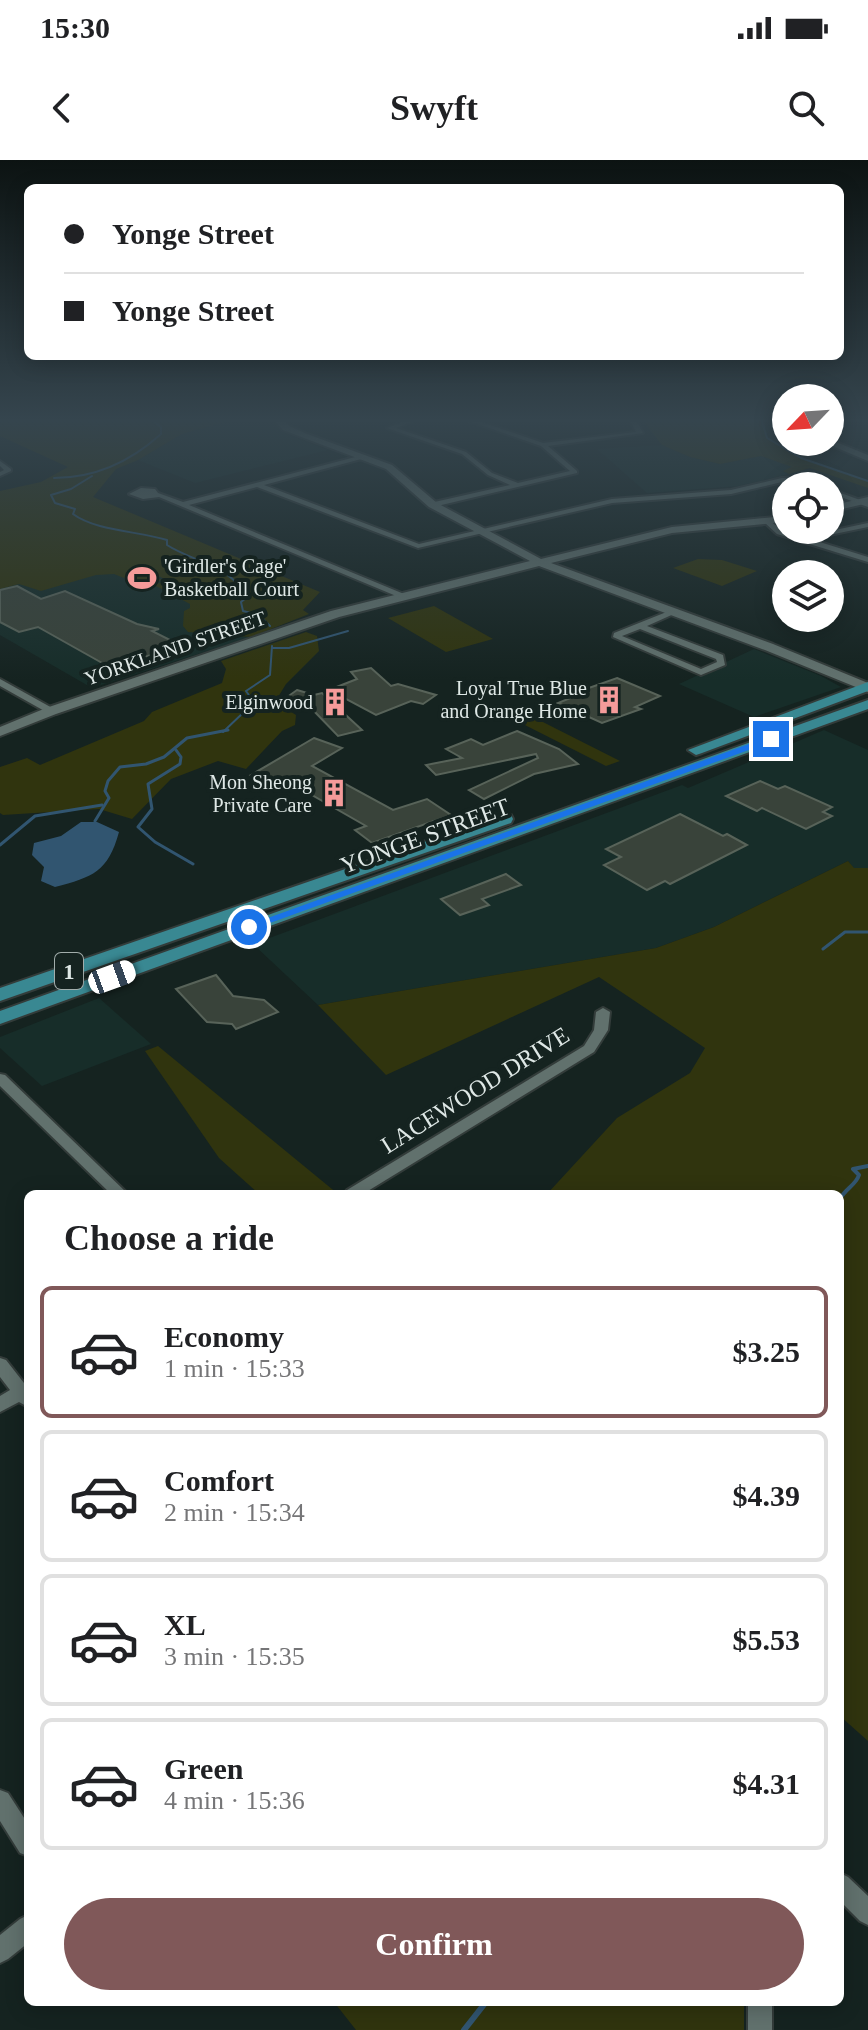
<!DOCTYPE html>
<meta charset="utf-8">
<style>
body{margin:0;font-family:Georgia,serif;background:#f6f6f6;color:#202124;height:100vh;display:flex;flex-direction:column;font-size:30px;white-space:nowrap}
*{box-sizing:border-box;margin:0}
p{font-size:26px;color:#757577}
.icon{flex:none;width:44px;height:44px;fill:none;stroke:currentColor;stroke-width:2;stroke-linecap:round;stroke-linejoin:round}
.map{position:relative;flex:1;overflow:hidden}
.sheet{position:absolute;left:24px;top:1030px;width:820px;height:816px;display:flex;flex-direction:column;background:#fff;border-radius:12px;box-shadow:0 4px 20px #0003}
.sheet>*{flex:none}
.hud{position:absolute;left:24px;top:24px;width:820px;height:176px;border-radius:12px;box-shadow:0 4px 20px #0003;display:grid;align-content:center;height:176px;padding:0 40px;background:#fff}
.needle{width:52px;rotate:245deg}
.fabs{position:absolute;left:772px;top:224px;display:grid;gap:16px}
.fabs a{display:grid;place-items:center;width:72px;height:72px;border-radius:50%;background:#fff;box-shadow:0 4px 20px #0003;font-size:40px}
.end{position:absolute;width:36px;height:36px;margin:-18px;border:10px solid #1a73e8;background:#fff;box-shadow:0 0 0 4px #fff}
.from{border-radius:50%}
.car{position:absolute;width:24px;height:48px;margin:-24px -12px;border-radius:10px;box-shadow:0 0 6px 2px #0007;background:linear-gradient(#fff 24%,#345 0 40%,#fff 0 76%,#345 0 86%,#fff 0)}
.hud b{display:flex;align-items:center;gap:28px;height:76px;font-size:30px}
.hud b+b{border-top:2px solid #e0e0e0}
.hud i{width:20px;height:20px;background:#202124}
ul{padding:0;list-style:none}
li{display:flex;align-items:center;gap:24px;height:132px;margin:0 16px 12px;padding:0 24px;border:4px solid #e0e0e0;border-radius:12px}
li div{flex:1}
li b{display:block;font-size:30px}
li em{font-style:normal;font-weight:600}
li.on{border-color:#805859}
li>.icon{width:72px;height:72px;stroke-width:1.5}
h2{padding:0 40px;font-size:36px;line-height:96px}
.cta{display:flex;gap:16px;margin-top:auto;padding:16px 40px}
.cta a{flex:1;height:92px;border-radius:48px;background:#805859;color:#fff;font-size:32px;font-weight:600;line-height:92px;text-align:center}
.status{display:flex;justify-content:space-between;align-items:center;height:56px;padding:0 40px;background:#fff;direction:ltr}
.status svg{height:22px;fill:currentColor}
header{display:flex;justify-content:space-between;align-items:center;height:104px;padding:0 40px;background:#fff;font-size:36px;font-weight:600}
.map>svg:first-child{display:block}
</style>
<div class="status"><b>15:30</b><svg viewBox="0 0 49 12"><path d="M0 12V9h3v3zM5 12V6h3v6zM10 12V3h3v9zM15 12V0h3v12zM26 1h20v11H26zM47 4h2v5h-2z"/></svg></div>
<header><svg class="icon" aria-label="back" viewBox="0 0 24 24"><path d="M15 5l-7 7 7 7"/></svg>Swyft<svg class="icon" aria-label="search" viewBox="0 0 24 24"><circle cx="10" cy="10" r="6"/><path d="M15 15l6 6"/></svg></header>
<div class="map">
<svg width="868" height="1870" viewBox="0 0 868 1870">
<rect width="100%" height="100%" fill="#152320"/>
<g fill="#172d29">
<polygon points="238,258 269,258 284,273 328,290 195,323 138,300 182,274"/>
<polygon points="662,285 690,297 720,304 761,296 794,307 784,311 789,314 738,326 647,333 597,289"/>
<polygon points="0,391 151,404 194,444 197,474 251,477 92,528 0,475"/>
<polygon points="754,489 821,516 841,527 754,557 679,524"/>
<polygon points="824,570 868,590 868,708 853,708 848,701 714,767 656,788 318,845 253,784 682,625 688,628"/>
<polygon points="99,838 151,884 42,926 0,888 0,877"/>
</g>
<g fill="#30340e">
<polygon points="0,258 239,258 182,274 138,300 116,309 93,337 320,432 303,450 309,454 251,477 188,472 183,466 184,451 190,448 190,444 154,425 167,420 143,409 140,411 162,420 144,426 114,414 96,415 41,431 19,424 0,429 0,331 41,322 68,307 0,276"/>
<polygon points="641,258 761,258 766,276 789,293 868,321 868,328 810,308 789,314 783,311 792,307 761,296 720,304 690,297 662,285"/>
<polygon points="698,399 722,400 757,411 722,426 673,408"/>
<polygon points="434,446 493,479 446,492 388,458"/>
<polygon points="306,472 317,476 319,491 286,524 275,542 296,555 295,565 282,571 246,609 218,601 171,619 132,659 99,649 3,655 0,653 0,607 27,598 40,605 144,561 152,552 222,523 226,509 221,501"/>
<polygon points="527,554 620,601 606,606 513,559"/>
<polygon points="848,701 854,708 868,708 868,1581 840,1556 840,1034 547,1034 617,958 690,913 705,888 599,817 386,915 318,845 656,788 714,767"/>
<polygon points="158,886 338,1034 259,1034 219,998 145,891"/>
<polygon points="334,1842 744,1842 744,1870 356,1870"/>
</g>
<path fill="#315570" d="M 81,662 L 97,662 L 119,672 C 108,712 93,717 55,727 L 41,721 L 44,707 L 32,695 L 34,683 L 61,676 Z"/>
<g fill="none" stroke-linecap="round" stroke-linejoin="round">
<g stroke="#315570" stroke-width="2">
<polyline points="761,258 767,278 801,298 868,321"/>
<path d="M 92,316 L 71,329 L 51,335 L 55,343 L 75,349 L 73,354 C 96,371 138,371 167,380 L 167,385 C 193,402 234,406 246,438 L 241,442 L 243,451 L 259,455 L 270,466"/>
<path d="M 54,318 C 96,318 130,302 161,274 L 161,267 L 149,258"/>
<polyline points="272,488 289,488 348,471"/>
<polyline points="223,572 245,551 251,538 246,531 270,515 272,486"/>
</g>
<g stroke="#315570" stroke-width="3">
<polyline points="176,590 181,597 180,604 148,624 152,649 138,667 155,682 193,704"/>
<polyline points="95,661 109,638 105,631 108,621 120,607 146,604 164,597 187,578 228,570"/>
<polyline points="0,685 35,656 102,645"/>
<polyline points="823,789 845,772 868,772"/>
</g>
<path stroke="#315570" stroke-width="4" d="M 840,1039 C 845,1029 856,1025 859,1015 L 853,1009 L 868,1006"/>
<polyline stroke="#315570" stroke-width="6" points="464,1870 486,1842"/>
</g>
<g fill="#39433a" stroke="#586359" stroke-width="2">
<polygon points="17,426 41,439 65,431 137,464 159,469 152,471 180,485 145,497 139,493 104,504 38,467 19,472 0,462 0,430"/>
<polygon points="371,508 391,526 398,524 436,535 423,544 411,541 376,555 329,530 357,519 351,512"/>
<polygon points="617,518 660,536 635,547 641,549 602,563 558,543 573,537 569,535"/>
<polygon points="297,530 314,535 322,533 362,570 338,576 311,548 283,540"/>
<polygon points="517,571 559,589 578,604 534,614 484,639 469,630 538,598 536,594 436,615 426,605 462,598 446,589 471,579 483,585"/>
<polygon points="314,578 342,588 312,606 393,650 427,639 451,655 372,683 355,670 366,666 289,622 281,620 275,623 251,615"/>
<polygon points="760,621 778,629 785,626 832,647 823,652 832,656 806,669 762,648 757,651 726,636"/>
<polygon points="680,654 723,676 727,674 747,685 670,724 665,721 647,730 604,705 621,697 606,689"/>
<polygon points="506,714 521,725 482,739 489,745 460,755 441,739"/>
<polygon points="216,815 233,836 264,840 278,852 236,869 232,864 207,862 176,829"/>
</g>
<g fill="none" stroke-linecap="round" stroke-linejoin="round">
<defs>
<g id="street">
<polygon points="412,258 421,258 396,268 466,292 492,313 518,323 570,311 541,286 461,258 470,258 543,283 636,272 629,258 635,258 643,273 548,286 577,311 577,313 433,347 430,343 510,325 488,315 462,294 387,268"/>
<polygon points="363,295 365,298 264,325 419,384 612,339 731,330 782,318 798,318 819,326 782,322 731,334 612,343 418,388 257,327 189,345 404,434 404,438 401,438 159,337 143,339 129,334 141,328 155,329 158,333 183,342"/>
<polygon points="0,301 11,309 11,311 0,316 0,312 4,310 0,306"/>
<polygon points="830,329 868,343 868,347 830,333"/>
<polygon points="768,360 783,370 802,377 868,363 868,367 810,379 868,397 868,402 777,374 764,362"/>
<path d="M 669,451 L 676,453 L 647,466 L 723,495 L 725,505 L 701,515 L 613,477 L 614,473 ZM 640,469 L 716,499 L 717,502 L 701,509 L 622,476 Z"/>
<polygon points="0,519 54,549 56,551 48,553 0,526"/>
<polygon points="603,848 610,852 608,870 594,892 363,1034 344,1034 347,1030 584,886 594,870 596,852"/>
<polygon points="0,914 5,915 128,1034 111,1034 0,926"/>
<polygon points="0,1198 6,1200 24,1223 28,1222 28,1247 19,1242 0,1252 0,1236 10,1230 0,1217"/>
<polygon points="0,1630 8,1633 28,1664 28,1696 20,1693 0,1661"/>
<polygon points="840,1713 848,1717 868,1736 868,1765 860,1761 840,1741"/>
<polygon points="28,1755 28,1783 8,1799 0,1803 0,1775 20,1759"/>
<rect x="748" y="1842" width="24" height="28"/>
</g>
<g id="secondary">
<polygon points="273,258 282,258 289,266 307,274 392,305 437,343 541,399 672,367 786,356 786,362 672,373 551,403 773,484 868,523 868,532 765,490 539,406 339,457 56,554 0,576 0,567 46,548 331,451 530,401 429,347 386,309 283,270"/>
<polygon points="831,280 868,295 868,301 823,282"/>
<polygon points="868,337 868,343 830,352 830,346"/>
</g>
<g id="primary">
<polygon points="868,522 868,531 702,593 696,595 688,590"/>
<polygon points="868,540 868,549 0,864 0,851"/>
<polygon points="505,654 511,655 513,659 511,663 0,841 0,828"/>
</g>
</defs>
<use href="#street" stroke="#333c3a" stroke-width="4"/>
<use href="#secondary" stroke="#333c3a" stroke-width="4"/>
<use href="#primary" stroke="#333c3a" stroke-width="4"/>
<use href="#street" fill="#61716d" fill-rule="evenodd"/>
<use href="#secondary" fill="#61716d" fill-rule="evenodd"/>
<use href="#primary" fill="#398892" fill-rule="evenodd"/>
</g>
<linearGradient id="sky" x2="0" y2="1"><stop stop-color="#0c1312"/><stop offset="0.5" stop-color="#35454e"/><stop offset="1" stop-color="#35454e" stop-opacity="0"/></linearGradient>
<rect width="868" height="520" fill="url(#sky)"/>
<polygon fill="#1a73e8" points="771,576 774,581 253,769 243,767"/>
<defs>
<symbol id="stadium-bare" viewBox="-9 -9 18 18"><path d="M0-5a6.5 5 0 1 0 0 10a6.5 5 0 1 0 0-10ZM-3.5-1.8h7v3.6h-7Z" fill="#f59b9a" stroke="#152320" stroke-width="2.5" paint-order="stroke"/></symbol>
<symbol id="building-bare" viewBox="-9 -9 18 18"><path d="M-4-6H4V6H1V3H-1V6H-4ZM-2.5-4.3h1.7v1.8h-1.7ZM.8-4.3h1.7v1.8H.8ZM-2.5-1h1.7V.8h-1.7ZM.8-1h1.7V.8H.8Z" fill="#f59b9a" stroke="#152320" stroke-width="2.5" paint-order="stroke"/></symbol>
</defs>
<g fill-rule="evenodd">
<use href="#stadium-bare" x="122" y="398" width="40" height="40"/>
<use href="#building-bare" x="589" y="520" width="40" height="40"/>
<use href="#building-bare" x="315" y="522" width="40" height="40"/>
<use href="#building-bare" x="314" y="613" width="40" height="40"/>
</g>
<g text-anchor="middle" stroke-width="8" stroke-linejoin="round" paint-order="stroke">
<g font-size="20" fill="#dfe8e6" stroke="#152320" text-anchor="end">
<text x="164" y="413" text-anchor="start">'Girdler's Cage'<tspan x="164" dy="23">Basketball Court</tspan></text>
<text x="587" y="535">Loyal True Blue<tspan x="587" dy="23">and Orange Home</tspan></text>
<text x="313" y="549">Elginwood</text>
<text x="312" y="629">Mon Sheong<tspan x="312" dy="23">Private Care</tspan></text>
</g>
<g font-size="20" fill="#dfe8e6" stroke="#152320">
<text transform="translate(175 488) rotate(-19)" y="7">YORKLAND STREET</text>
</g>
<rect fill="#152320" stroke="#a2adab" stroke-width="2" x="55" y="793" width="28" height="36" rx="6"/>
<g font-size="22" font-weight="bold" fill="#dfe8e6">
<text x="69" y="819">1</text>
</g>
<g font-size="24" fill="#dfe8e6" stroke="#152320">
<text transform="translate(425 676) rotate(-20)" y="8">YONGE STREET</text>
<text transform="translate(475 930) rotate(-32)" y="8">LACEWOOD DRIVE</text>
</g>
</g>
</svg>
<div class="fabs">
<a><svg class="needle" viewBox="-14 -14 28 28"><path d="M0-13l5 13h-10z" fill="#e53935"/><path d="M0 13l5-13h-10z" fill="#757577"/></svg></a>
<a><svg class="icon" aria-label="locate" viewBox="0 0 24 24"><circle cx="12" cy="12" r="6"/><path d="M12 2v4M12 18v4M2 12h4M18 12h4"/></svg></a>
<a><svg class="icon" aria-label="layers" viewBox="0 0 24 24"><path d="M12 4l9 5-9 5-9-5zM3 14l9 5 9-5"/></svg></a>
</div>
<i class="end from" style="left:249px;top:767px"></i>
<i class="end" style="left:771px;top:579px"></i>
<i class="car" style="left:112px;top:817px;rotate:70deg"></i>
<div class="hud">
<b><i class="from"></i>Yonge Street</b>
<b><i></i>Yonge Street</b>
</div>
<section class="sheet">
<h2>Choose a ride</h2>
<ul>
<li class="on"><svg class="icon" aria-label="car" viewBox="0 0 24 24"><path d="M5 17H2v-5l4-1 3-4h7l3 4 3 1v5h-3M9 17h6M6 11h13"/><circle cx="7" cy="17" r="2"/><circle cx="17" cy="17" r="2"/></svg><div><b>Economy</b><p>1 min · 15:33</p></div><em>$3.25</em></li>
<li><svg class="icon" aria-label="car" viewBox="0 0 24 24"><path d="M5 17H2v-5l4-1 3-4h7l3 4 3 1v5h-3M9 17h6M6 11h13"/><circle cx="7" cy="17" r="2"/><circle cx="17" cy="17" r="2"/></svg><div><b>Comfort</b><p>2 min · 15:34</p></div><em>$4.39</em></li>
<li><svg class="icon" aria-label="car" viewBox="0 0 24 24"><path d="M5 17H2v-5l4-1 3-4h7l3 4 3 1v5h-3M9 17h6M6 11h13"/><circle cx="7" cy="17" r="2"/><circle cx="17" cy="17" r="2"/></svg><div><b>XL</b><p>3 min · 15:35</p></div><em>$5.53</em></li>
<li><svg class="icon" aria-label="car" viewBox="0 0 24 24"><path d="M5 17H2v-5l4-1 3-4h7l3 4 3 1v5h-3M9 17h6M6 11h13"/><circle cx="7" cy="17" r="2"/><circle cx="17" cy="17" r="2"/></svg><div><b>Green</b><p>4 min · 15:36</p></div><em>$4.31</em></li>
</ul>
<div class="cta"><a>Confirm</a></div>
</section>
</div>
